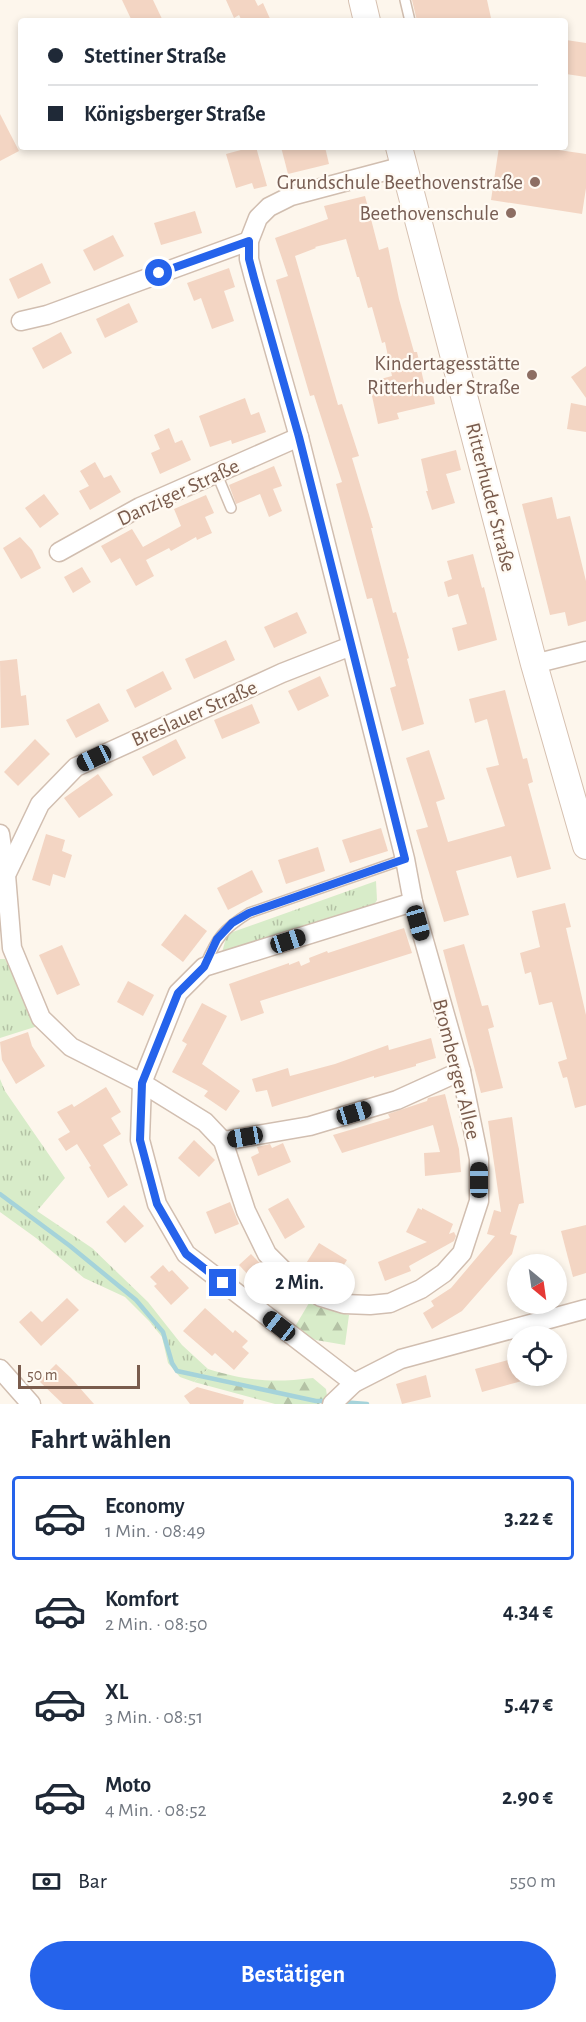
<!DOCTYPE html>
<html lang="de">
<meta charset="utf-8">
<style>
body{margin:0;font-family:"Alegreya Sans",sans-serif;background:#f6f6f7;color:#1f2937;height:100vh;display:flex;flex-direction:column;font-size:22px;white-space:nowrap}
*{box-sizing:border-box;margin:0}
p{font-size:20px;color:#747a83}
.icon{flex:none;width:33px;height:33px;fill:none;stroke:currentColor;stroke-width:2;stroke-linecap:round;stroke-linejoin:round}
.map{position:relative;height:1404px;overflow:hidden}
.panel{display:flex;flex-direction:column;background:#fff;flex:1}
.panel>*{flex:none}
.top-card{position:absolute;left:18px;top:18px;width:550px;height:132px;border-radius:6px;box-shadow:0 3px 9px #0003;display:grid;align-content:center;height:132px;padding:0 30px;background:#fff}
.needle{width:39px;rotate:151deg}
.buttons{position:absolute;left:507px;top:1254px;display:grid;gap:12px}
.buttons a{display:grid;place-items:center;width:60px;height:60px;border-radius:50%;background:#fff;box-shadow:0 3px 9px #0003;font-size:30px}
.scale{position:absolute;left:18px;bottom:15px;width:122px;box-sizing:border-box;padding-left:6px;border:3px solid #7a5c4d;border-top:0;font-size:16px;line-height:21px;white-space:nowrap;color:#7a5c4d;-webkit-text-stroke:4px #fffaf3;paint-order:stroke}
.end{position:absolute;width:27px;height:27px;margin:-14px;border:8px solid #2563eb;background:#fff;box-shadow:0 0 0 3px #fff}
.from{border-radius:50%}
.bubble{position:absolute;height:42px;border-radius:21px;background:#fff;box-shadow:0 3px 9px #0003;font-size:20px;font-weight:700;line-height:42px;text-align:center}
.car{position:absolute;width:18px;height:36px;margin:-18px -9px;border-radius:8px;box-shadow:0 0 4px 2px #0007;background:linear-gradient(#222 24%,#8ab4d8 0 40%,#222 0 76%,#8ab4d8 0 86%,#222 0)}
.top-card b{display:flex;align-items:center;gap:21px;height:57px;font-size:22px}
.top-card b+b{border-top:2px solid #e0e1e3}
.top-card i{width:15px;height:15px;background:#1f2937}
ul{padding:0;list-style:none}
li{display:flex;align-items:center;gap:18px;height:84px;margin:0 12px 9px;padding:0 18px;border:3px solid transparent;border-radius:6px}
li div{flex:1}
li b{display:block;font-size:22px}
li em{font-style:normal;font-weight:700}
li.active{border-color:#2563eb}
li>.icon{width:54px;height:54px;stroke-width:1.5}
h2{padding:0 30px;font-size:27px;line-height:72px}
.pay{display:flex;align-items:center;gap:15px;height:66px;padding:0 30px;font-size:22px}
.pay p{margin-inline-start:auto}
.button{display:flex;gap:12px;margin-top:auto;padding:12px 30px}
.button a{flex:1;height:69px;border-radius:36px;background:#2563eb;color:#fff;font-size:24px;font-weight:700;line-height:69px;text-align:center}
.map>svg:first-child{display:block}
</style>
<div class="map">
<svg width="586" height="1404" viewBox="0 0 586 1404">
<defs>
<pattern id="grass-tufts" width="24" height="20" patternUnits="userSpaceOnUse" patternTransform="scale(1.5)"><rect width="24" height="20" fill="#d8ecc9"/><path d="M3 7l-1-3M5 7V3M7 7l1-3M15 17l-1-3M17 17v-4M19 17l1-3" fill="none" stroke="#b4c2a5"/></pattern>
<pattern id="forest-firs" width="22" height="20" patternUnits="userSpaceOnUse" patternTransform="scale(1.5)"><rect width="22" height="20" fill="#d8ecc9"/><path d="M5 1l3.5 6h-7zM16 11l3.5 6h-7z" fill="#b4c2a5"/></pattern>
</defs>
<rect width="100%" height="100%" fill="#fdf6ec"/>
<g fill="url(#grass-tufts)">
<polygon points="376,881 377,900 370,911 220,960 227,934"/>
<polygon points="0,959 5,959 30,1010 41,1025 0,1038"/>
<polygon points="0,1079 5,1091 65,1178 37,1211 92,1248 148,1302 182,1345 208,1369 194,1382 180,1377 168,1363 162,1337 149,1321 125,1297 84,1278 36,1238 0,1212"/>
</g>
<g fill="url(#forest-firs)">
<polygon points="309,1303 325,1309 349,1315 345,1345 316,1340 293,1330"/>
<path d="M 208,1369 C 247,1381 272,1383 313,1378 L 326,1389 L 327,1396 L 319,1404 L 275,1404 L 194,1382 Z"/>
</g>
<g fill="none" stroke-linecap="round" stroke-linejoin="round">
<g stroke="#a5d3da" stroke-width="4.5">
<polyline points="0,1194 70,1246 136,1300 163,1332 172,1363 177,1371 316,1401 329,1401"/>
<polyline points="341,1402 367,1404"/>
</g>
</g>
<g fill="#f3d5c3">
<polygon points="122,0 153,0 163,21 132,21"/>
<polygon points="226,0 255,0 258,6 263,3 271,21 242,21 239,15 234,18"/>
<polygon points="412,0 487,0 491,18 477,21 417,21"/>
<polygon points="566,40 586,43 586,77 566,74"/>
<polygon points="0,114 19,151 0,161"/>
<polygon points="252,147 256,147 267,186 254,189 252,183 236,188 226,154"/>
<polygon points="281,147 325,147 329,164 288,174"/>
<polygon points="499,147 538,147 586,154 586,188 582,214 491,200"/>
<polygon points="365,196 379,250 388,247 399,299 414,352 417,352 425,387 431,385 435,404 397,413 399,419 378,424 369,382 392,376 385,342 382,343 372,307 368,308 359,277 357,277 346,239 315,247 316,248 295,256 338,405 342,404 359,456 352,458 373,528 371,528 393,613 396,612 409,658 407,659 424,724 402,731 390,688 396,686 372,598 367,599 336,484 342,482 314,395 310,396 276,280 288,276 275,238 328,219 324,206"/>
<polygon points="195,211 202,233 161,245 154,223"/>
<polygon points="113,235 124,256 94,271 83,250"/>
<polygon points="42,263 51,283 18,299 9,279"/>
<polygon points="229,268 235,287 224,291 234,321 212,329 201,298 194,301 187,283"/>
<polygon points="129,303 138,322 105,338 96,319"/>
<polygon points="61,332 72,353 43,369 32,348"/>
<polygon points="586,366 586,398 571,377"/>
<polygon points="245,398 251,415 259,412 266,432 232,444 231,440 210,447 199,416"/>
<polygon points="571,403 586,406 586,432 567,429"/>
<polygon points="169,428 175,443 182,440 191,460 160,474 151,453 160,449 154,435"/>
<polygon points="456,450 461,470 446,474 455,503 432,510 426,491 428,491 421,459"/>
<polygon points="95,462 104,478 111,475 121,492 90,510 79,491 89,486 80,471"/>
<polygon points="274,466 282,486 273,489 282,511 269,517 260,494 236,504 229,485"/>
<polygon points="44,494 59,514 40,528 25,508"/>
<polygon points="206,495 214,513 205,517 212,533 197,540 196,537 171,551 169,548 146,560 154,576 136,586 120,558 111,563 101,546 132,529 143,547 181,526 174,509"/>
<polygon points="552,497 557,519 570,516 586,581 586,621 568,626 565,612 550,615 522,504"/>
<polygon points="20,537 32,550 41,568 21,579 3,548"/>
<polygon points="473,554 482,588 484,587 497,640 458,651 452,628 467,624 458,594 448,597 444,582 452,579 447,561"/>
<polygon points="82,567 91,582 73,593 64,577"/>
<polygon points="297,612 307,633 274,648 264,627"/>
<polygon points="226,640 235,660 194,679 185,659"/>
<polygon points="17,659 21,696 26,695 29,725 1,728 0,661"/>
<polygon points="163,671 172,689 135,708 126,690"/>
<polygon points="320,676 329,696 298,711 288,691"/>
<polygon points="505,690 523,759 527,758 533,782 528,784 551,869 517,878 511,856 456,871 469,915 444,922 416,830 428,827 406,758 429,750 445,799 436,802 448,842 505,826 486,768 499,765 487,719 475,723 469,699"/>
<polygon points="99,703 109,721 76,738 66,720"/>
<polygon points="252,704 260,723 222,739 214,720"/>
<polygon points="35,739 50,754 18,786 4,772"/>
<polygon points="176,739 186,758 153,776 142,757"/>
<polygon points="98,774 113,795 79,818 64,798"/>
<polygon points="381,828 388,851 350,863 342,840"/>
<polygon points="46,834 65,840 62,851 72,855 65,878 53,874 50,886 32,880"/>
<polygon points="318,847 325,871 286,884 278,860"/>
<polygon points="252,870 263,892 228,910 217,888"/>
<polygon points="565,903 571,927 566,928 586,1015 586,1105 575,1108 567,1077 563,1078 558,1062 567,1059 552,1002 539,1005 531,972 525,974 520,953 540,947 532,911"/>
<polygon points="185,914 207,931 183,962 161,945"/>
<polygon points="404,928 412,953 260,1001 264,1013 241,1021 229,984 289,963 289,965 299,961 301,966 310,962 309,958 327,951 328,953"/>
<polygon points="464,944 482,1006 488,1005 494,1027 488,1029 503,1088 481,1093 443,950"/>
<polygon points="62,945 80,985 57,995 39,955"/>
<polygon points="128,981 154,995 143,1016 117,1002"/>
<polygon points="202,1003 227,1016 202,1064 240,1091 226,1111 204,1096 208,1091 172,1072 187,1044 182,1041"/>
<polygon points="28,1032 32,1046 45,1066 16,1084 2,1060 0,1042"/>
<polygon points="431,1038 436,1058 416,1064 416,1066 374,1078 374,1076 272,1107 267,1090 256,1092 252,1079 288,1068 290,1076 335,1064 388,1045 389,1050"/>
<polygon points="106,1087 121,1112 111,1118 121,1134 103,1145 128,1185 108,1198 89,1167 91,1166 77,1144 66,1151 58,1139 70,1132 57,1112 72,1104 74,1107"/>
<polygon points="445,1094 459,1149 461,1172 425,1176 424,1153 440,1152 433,1125 342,1153 333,1135 390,1118 388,1114 427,1101 428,1098"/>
<polygon points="512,1117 524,1203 519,1204 510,1234 517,1236 512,1254 462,1311 432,1329 423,1313 434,1306 431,1301 451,1288 495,1236 487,1234 494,1210 501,1212 488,1121"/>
<polygon points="194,1140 215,1160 199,1177 178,1158"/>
<polygon points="283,1143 291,1162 258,1176 251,1157 259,1153 257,1147 270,1144 272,1148"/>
<polygon points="288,1198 305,1227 285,1239 268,1209"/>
<polygon points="230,1202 239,1224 215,1234 206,1212"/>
<polygon points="124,1205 144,1226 125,1243 106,1222"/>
<polygon points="418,1208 422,1210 422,1208 453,1224 449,1234 454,1232 456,1236 454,1241 409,1266 411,1271 385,1281 378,1262 427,1242 406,1232"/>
<polygon points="586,1225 586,1273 573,1277 561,1231"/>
<polygon points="319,1243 347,1260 333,1282 305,1265"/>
<polygon points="251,1254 277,1281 265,1293 239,1265"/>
<polygon points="163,1265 169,1272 172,1270 189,1288 171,1305 154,1286 157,1284 150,1277"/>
<polygon points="67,1298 79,1310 41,1346 19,1322 31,1311 42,1322"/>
<polygon points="205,1308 233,1333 235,1330 248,1341 242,1347 249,1353 234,1370 215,1353 212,1356 183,1331"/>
<polygon points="515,1358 518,1376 520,1376 522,1381 482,1392 475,1369"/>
<polygon points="56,1364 71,1378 94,1404 63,1404 39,1381"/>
<polygon points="426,1375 431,1397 402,1404 396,1384"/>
<polygon points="197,1387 244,1400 243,1404 190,1404 184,1396"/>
</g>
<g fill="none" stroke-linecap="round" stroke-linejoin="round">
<defs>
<g id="lane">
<polyline points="405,0 410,21"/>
<polyline points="216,472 231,508"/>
<path d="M 205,965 C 217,938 223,929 249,913 L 405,859"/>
</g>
<g id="street">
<polyline points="21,321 47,315 249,241"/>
<polyline points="59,552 140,507 299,437"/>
<polyline points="351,646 282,673 76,767 40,804 6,875 12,948 41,1018 71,1047 142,1083 205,1122 223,1141 246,1211 267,1254 295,1282 321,1297 344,1304 370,1305 390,1303 421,1289 444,1273 462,1253 479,1201 479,1159 461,1071 413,902 405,859 299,437 254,278 249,259 249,241 258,218 269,207 291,196 404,166"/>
<polyline points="534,664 586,651"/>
<polyline points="0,834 6,875"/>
<polyline points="223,1141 310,1126 397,1100 461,1071"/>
<polyline points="0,1369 31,1404"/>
<polyline points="354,1383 186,1254 157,1204 140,1140 142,1083 178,993 204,967 413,902"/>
<polyline points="332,1404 354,1383 401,1359 586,1309"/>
</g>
<g id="secondary">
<polyline points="362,0 367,21"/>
<polyline points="399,147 534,664 586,846"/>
</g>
</defs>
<use href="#lane" stroke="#d1beb0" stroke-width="12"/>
<use href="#street" stroke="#d1beb0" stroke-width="21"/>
<use href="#secondary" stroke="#d6c0b0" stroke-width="28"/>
<use href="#lane" stroke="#fff" stroke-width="9"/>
<use href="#street" stroke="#fff" stroke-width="18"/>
<use href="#secondary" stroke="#fff" stroke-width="26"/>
</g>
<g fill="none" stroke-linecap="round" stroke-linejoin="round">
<polyline stroke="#2563eb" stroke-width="8" points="159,273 249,241 249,259 254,278 299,437 405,859 249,913 232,923 217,939 204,967 178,993 142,1083 140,1140 157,1204 186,1254 223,1283"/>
</g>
<g fill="#8d6e63" stroke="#fffaf3" stroke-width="2">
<circle cx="535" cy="182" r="6"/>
<circle cx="511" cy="213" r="6"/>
<circle cx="532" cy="375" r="6"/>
</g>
<g text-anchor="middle" stroke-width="4.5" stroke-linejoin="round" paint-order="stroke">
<g font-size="21" fill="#785e54" stroke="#fffaf3" text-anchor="end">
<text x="523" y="189">Grundschule Beethovenstraße</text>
<text x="499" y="220">Beethovenschule</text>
<text x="520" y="370">Kindertagesstätte<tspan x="520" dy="24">Ritterhuder Straße</tspan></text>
</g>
<g font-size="21" fill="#7a5c4d" stroke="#fffaf3">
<text transform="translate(178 492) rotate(-25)" y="7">Danziger Straße</text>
<text transform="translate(491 497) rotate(76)" y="7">Ritterhuder Straße</text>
<text transform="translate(194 713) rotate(-24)" y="7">Breslauer Straße</text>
<text transform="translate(457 1069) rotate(76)" y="7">Bromberger Allee</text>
</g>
</g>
</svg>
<div class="buttons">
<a><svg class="needle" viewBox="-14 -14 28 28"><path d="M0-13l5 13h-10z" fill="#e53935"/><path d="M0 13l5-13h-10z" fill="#747a83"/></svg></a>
<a><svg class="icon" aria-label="locate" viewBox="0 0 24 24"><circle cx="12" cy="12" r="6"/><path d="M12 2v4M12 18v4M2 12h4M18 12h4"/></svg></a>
</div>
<div class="scale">50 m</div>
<i class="end from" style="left:159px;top:273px"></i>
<i class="end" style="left:223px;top:1283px"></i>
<div class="bubble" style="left:244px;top:1262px;width:111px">2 Min.</div>
<i class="car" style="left:94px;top:758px;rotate:245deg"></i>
<i class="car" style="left:418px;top:923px;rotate:164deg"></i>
<i class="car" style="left:288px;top:941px;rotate:72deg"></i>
<i class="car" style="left:354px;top:1113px;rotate:73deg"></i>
<i class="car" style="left:245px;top:1137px;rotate:260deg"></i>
<i class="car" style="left:479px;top:1180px;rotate:0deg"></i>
<i class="car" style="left:279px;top:1326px;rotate:308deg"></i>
<div class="top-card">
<b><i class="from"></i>Stettiner Straße</b>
<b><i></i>Königsberger Straße</b>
</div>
</div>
<section class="panel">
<h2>Fahrt wählen</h2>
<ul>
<li class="active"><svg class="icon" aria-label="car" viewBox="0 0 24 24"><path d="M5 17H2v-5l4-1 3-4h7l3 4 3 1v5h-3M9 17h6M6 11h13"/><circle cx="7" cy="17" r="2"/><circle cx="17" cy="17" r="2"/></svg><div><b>Economy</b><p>1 Min. · 08:49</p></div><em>3.22 €</em></li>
<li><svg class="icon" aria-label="car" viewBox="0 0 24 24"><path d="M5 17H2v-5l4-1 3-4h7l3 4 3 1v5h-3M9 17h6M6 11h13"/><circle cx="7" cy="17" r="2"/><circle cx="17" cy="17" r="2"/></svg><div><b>Komfort</b><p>2 Min. · 08:50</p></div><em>4.34 €</em></li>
<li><svg class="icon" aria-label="car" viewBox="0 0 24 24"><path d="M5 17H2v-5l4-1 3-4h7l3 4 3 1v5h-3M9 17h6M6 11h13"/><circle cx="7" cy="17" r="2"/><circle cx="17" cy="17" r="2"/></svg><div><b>XL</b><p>3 Min. · 08:51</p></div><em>5.47 €</em></li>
<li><svg class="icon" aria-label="car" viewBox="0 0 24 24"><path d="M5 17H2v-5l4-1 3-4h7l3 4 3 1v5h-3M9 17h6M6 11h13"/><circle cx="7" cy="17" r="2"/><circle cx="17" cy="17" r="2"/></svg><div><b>Moto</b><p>4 Min. · 08:52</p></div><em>2.90 €</em></li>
</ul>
<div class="pay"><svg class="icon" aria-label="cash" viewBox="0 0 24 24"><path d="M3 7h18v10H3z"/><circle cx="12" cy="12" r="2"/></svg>Bar<p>550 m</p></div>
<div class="button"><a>Bestätigen</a></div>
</section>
